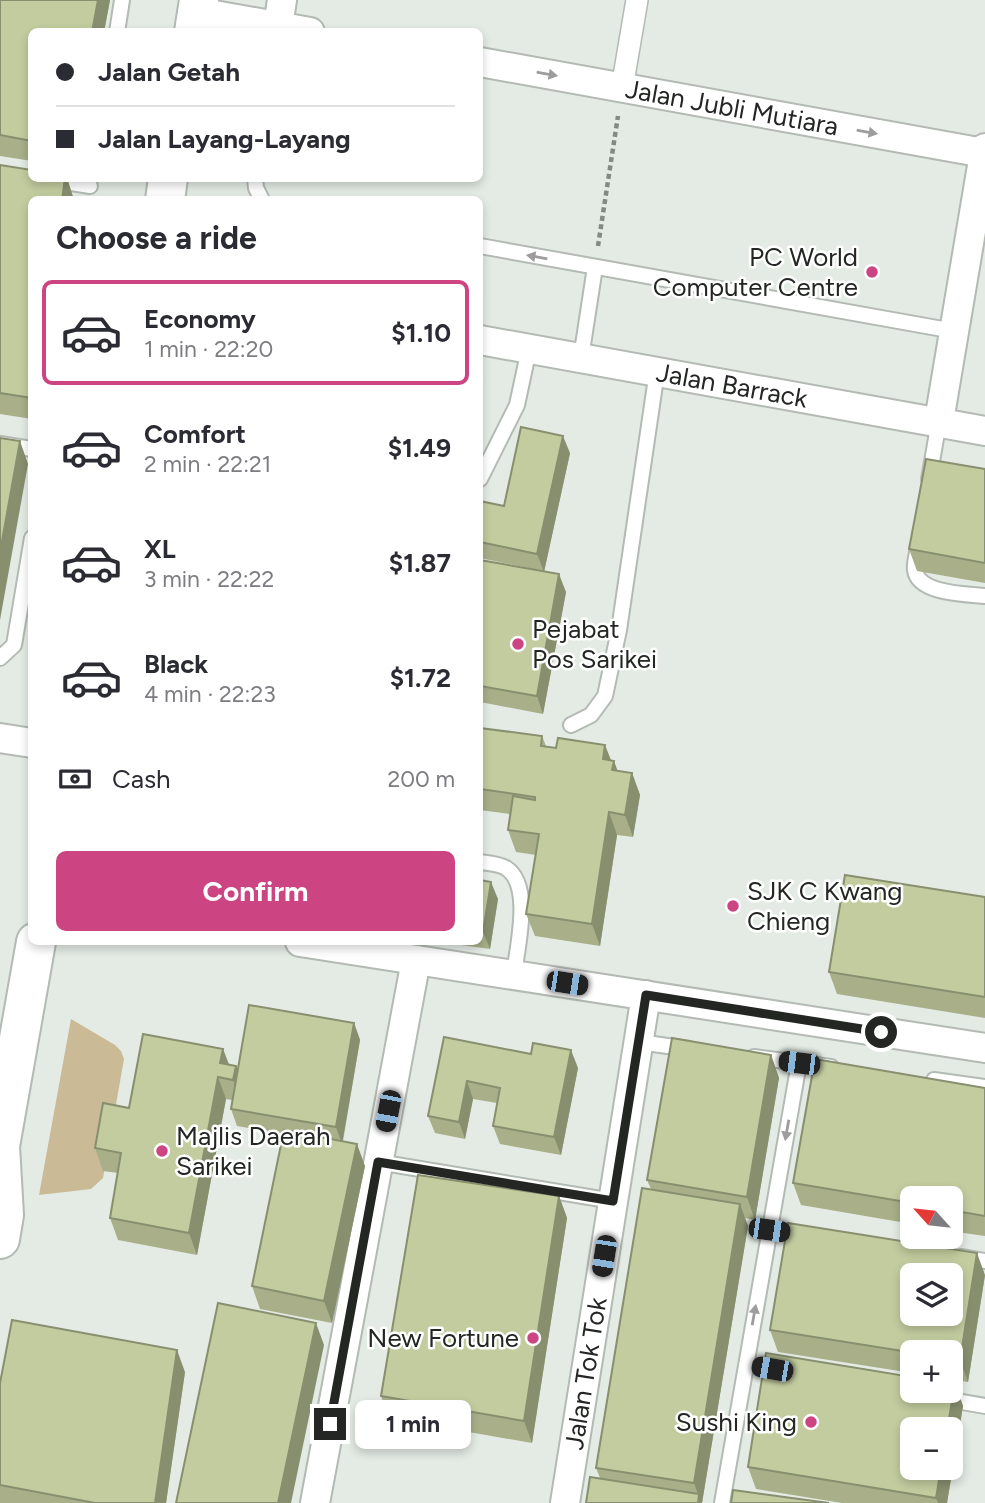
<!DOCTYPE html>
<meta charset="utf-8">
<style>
body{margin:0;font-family:Figtree,sans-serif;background:#f7f7f7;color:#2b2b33;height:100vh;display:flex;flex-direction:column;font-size:26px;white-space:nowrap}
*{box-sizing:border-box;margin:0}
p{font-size:23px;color:#7c7c81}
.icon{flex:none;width:38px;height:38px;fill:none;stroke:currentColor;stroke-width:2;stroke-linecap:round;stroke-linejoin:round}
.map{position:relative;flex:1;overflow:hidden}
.panel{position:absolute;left:28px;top:196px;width:455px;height:749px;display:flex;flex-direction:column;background:#fff;border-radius:10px;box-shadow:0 4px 10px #0003}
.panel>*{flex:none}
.top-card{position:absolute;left:28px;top:28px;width:455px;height:154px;border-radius:10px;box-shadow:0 4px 10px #0003;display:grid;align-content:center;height:154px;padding:0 28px;background:#fff}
.needle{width:46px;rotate:297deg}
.fabs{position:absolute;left:900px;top:1186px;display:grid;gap:14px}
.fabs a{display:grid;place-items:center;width:63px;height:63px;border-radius:10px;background:#fff;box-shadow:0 4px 10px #0003;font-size:35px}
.end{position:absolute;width:32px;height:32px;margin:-16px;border:9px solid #232623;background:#fff;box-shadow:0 0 0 4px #fff}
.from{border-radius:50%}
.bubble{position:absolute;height:49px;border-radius:10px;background:#fff;box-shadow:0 4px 10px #0003;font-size:23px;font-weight:700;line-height:49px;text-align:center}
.car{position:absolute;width:21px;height:42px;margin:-21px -10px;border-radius:9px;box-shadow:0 0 5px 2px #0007;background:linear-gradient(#222 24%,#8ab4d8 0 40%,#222 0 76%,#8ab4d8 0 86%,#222 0)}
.top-card b{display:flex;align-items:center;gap:24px;height:66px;font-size:26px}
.top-card b+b{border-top:2px solid #e1e1e2}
.top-card i{width:18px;height:18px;background:#2b2b33}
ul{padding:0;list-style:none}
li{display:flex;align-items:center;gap:21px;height:105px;margin:0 14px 10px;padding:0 14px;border:4px solid transparent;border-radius:10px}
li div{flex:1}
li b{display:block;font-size:26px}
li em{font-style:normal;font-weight:700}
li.active{border-color:#cc4481}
li>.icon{width:63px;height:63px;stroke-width:1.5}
h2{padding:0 28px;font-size:32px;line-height:84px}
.pay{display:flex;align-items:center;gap:18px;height:77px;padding:0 28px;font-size:26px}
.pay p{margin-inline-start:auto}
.primary-button{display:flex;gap:14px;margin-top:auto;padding:14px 28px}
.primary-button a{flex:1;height:80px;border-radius:10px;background:#cc4481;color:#fff;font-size:28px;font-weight:700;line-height:80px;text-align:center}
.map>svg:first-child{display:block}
</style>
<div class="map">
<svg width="985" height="1503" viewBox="0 0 985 1503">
<rect width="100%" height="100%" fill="#e4ebe4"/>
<polygon fill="#caba96" points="71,1019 115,1045 121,1051 124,1059 103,1178 91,1189 39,1195"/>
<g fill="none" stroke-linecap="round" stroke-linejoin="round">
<defs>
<g id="service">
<polyline points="117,32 122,0"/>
<polyline points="41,178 90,186"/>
<polyline points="255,178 256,188 262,200"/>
<polyline points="480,246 954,331"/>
<polyline points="581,358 595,267"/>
<polyline points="0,444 32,449"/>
<polyline points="480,479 517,405 529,349"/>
<polyline points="929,479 939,421"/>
<path d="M 918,547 C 917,554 914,563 915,570 C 918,594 966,594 985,596"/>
<polyline points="0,658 14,645 32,538"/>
<polyline points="571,725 591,715 605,696 619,630 657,371"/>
<path d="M 480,862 C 488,863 500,864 506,868 C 533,885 517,947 514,975"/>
<polyline points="639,1042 689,1049"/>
<polyline points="754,1057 831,1067"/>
<polyline points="934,1080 985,1087"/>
<polyline points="378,1162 613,1201"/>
<polyline points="961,1257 985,1261"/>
<polyline points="945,1399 985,1406"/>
<polyline points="722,1503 799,1063"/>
</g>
<polyline id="pedestrian" points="622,88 637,0"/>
<g id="minor">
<polyline points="197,12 310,32"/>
<polyline points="278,26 282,0"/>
<path id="s1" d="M 480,62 L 984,153"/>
<path id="s2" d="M 480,340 L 985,431"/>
<polyline points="939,421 985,148"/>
<polyline points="0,738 32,743"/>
<polyline points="300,942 985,1048"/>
<polyline points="315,1503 416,960"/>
<path id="s3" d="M 565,1503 L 646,995"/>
</g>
<g id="secondary">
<polyline points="194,32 199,0"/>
<polyline points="165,200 168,178"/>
<polyline points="0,1239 4,1215 0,1146 36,942"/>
</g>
</defs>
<use href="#service" stroke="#b3bab3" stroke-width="18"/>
<use href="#pedestrian" stroke="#b3bab3" stroke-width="24"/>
<use href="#minor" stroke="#b3bab3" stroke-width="32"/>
<use href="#secondary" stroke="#b3bab3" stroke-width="42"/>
<polyline stroke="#848984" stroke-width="4.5" stroke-dasharray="5 3.5" stroke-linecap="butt" points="598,246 618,116"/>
<use href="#service" stroke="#fff" stroke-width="14"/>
<use href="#pedestrian" stroke="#fff" stroke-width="21"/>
<use href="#minor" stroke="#fff" stroke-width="28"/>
<use href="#secondary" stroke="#fff" stroke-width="38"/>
</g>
<g fill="#a8af89">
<polygon points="0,0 110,0 104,32 32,32 32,161 0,156"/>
<polygon points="0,165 32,178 67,178 73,197 32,200 32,419 0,414"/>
<polygon points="570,453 544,572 566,592 543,714 480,702 480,560 542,571 480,558 480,501 504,506"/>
<polygon points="985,469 985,583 917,571 909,549"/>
<polygon points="480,728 542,736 546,746 614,761 617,771 632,773 640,795 633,837 617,835 600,946 535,936 526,914 536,855 516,852 508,830 510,814 480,810"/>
<polygon points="480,880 498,899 490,949 440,942 480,942"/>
<polygon points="985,897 985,1018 837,994 829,972"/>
<polygon points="354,1023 360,1040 343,1141 365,1166 332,1323 260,1309 252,1286 283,1134 237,1126 231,1109 232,1100 226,1099 197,1255 118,1240 110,1218 118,1173 103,1171 95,1148 129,1108 223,1049 229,1064 236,1066 238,1070"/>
<polygon points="444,1037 578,1068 561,1155 500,1144 493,1126 497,1103 473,1099 465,1139 435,1133 428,1116"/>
<polygon points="771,1055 779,1078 755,1220 745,1218 748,1226 702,1503 586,1503 600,1478 596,1468 651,1189 647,1180"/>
<polygon points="985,1088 985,1236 950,1231 950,1199 912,1199 912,1224 801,1205 793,1183"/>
<polygon points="559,1196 567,1218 532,1443 389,1418 381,1396"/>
<polygon points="985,1275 968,1382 950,1379 950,1353 912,1353 912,1373 778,1352 770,1330"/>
<polygon points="185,1372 166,1503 0,1503 0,1383"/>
<polygon points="955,1384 963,1406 947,1503 842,1503 756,1489 748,1467"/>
</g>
<g fill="#888f6f">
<polygon points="98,0 110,0 104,32 92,32"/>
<polygon points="65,178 67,178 73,197 73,200 62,200"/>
<polygon points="563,436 570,453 544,572 537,554"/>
<polygon points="20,441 28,464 0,620 0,552"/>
<polygon points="559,574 566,592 543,714 537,696"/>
<polygon points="605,745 613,765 614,761 622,783 603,759"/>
<polygon points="632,773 640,795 633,837 625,815"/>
<polygon points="609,812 617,835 600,946 592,924"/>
<polygon points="491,882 498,899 490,949 483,932"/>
<polygon points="354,1023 360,1040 342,1144 336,1127"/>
<polygon points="223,1049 231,1071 220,1063"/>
<polygon points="571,1050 578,1068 561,1155 554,1137"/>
<polygon points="771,1055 779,1078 755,1220 747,1197"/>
<polygon points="236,1066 244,1088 241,1102 233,1080"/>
<polygon points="218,1077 226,1099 197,1255 189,1233"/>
<polygon points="467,1081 473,1099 465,1139 459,1122"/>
<polygon points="357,1144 365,1166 332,1323 324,1301"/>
<polygon points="559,1196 567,1218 532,1443 524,1421"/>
<polygon points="740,1204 748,1226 702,1503 698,1503 699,1497 694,1483"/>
<polygon points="977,1253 985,1275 968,1382 960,1360"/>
<polygon points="316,1323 324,1345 291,1503 278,1503"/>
<polygon points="177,1350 185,1372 166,1503 155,1503"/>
<polygon points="955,1384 963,1406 947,1503 938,1503 936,1498 941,1468 950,1468 950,1430 947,1430"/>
</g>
<g fill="#c3cc9f" stroke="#888f6f" stroke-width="2" fill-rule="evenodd">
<polygon points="0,0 98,0 92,32 32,32 32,141 0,135"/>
<polygon points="0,165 32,170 32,178 65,178 62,200 32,200 32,398 0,393"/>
<polygon points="521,427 563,436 537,554 480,542 480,501 504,506"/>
<polygon points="0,438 20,441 0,552"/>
<polygon points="926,459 985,469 985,563 909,549"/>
<polygon points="480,560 559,574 537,696 480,686"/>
<polygon points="480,728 542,736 541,746 556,748 558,738 605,745 603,759 614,761 612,770 632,773 625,815 609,812 592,924 526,914 539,834 508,830 513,796 535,800 535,797 480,789"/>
<polygon points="845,875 985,897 985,997 829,972"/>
<polygon points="480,880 491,882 483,932 480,931"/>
<polygon points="249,1005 354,1023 336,1127 231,1109"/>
<polygon points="143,1034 223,1049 220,1063 236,1066 233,1080 218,1077 189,1233 110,1218 121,1153 95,1148 103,1103 129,1108"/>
<polygon points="444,1037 531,1054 533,1043 571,1050 554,1137 493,1126 500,1088 467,1081 459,1122 428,1116"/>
<polygon points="672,1038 771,1055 747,1197 647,1180"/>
<polygon points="815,1059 985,1088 985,1216 950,1210 950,1199 912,1199 912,1203 793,1183"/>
<polygon points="284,1130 357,1144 324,1301 252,1286"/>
<polygon points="418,1175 559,1196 524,1421 381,1396"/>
<polygon points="642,1188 740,1204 694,1483 596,1468"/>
<path d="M 788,1223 L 977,1253 L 960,1360 L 950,1358 L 950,1353 L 915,1353 L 770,1330 ZM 912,1276 L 950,1276 L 950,1314 L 912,1314 Z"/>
<polygon points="218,1303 316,1323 278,1503 176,1503"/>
<polygon points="12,1320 177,1350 155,1503 95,1503 0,1485 0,1383"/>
<polygon points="766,1353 912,1377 912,1391 950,1391 950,1383 955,1384 947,1430 912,1430 912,1468 941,1468 936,1498 748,1467"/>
<polygon points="590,1477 699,1494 698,1503 586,1503"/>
<polygon points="733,1490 829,1503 731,1503"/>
</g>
<defs><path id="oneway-solid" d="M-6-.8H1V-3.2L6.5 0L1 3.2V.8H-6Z" transform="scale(1.75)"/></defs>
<g fill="#9c9d9c">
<use href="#oneway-solid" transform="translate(547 74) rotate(10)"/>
<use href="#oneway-solid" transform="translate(867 132) rotate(10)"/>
<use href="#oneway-solid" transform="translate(537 257) rotate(-170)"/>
<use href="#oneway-solid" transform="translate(787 1130) rotate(100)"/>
<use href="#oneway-solid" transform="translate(754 1315) rotate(-80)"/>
</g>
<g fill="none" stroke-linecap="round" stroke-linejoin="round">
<polyline stroke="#232623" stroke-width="9" points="330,1424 378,1162 613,1201 646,995 881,1032"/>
</g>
<g fill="#cc4481" stroke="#fff" stroke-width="2.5">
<circle cx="872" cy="272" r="7"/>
<circle cx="518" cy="644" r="7"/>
<circle cx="733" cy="906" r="7"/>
<circle cx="162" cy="1151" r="7"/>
<circle cx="533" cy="1338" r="7"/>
<circle cx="811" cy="1422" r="7"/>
</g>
<g text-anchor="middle" stroke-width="5" stroke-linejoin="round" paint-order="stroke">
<g font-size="26" fill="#232623" stroke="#fff">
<text dy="9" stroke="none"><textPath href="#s1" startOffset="256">Jalan Jubli Mutiara</textPath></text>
<text dy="9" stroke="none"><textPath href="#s2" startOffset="256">Jalan Barrack</textPath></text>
<text dy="9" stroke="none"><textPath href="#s3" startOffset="131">Jalan Tok Tok</textPath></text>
</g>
<g font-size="26" fill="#232623" stroke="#fff" text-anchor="end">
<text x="858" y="266">PC World<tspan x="858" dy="30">Computer Centre</tspan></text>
<text x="532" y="638" text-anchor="start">Pejabat<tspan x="532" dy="30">Pos Sarikei</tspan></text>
<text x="747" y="900" text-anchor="start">SJK C Kwang<tspan x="747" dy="30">Chieng</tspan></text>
<text x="176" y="1145" text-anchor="start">Majlis Daerah<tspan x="176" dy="30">Sarikei</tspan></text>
<text x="519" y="1347">New Fortune</text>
<text x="797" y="1431">Sushi King</text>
</g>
</g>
</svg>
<div class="fabs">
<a><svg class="needle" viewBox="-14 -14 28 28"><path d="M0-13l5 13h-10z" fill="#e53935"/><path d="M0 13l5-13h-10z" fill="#7c7c81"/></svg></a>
<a><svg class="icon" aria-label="layers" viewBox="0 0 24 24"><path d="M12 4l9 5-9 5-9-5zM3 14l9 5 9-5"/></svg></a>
<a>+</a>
<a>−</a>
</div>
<i class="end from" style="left:881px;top:1032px"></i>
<i class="end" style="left:330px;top:1424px"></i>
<div class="bubble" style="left:355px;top:1400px;width:116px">1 min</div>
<i class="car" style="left:567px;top:983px;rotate:99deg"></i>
<i class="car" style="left:799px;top:1063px;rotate:277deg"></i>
<i class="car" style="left:388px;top:1111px;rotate:191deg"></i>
<i class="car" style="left:769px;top:1230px;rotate:98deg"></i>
<i class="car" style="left:604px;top:1256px;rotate:189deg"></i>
<i class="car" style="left:772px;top:1369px;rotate:280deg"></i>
<div class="top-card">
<b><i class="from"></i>Jalan Getah</b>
<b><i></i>Jalan Layang-Layang</b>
</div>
<section class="panel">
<h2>Choose a ride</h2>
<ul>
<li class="active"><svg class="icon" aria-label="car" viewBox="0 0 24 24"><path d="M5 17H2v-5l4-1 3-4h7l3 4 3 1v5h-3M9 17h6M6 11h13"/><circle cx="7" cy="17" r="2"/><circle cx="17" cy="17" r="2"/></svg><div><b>Economy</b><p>1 min · 22:20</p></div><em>$1.10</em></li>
<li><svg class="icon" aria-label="car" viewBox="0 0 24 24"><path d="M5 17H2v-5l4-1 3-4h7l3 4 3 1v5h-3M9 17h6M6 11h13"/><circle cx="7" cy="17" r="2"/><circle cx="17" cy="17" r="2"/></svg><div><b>Comfort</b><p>2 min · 22:21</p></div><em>$1.49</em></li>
<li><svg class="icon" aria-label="car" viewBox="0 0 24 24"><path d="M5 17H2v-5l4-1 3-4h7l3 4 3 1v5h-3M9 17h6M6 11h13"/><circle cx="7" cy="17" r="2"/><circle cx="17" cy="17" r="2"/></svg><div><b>XL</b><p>3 min · 22:22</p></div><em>$1.87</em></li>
<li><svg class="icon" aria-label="car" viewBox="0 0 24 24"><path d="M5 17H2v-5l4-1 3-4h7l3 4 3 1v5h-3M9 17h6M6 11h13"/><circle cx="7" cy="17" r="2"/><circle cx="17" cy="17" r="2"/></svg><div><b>Black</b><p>4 min · 22:23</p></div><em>$1.72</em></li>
</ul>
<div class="pay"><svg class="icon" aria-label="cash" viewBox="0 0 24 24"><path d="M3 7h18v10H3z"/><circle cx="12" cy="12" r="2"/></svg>Cash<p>200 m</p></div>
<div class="primary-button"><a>Confirm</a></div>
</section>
</div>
